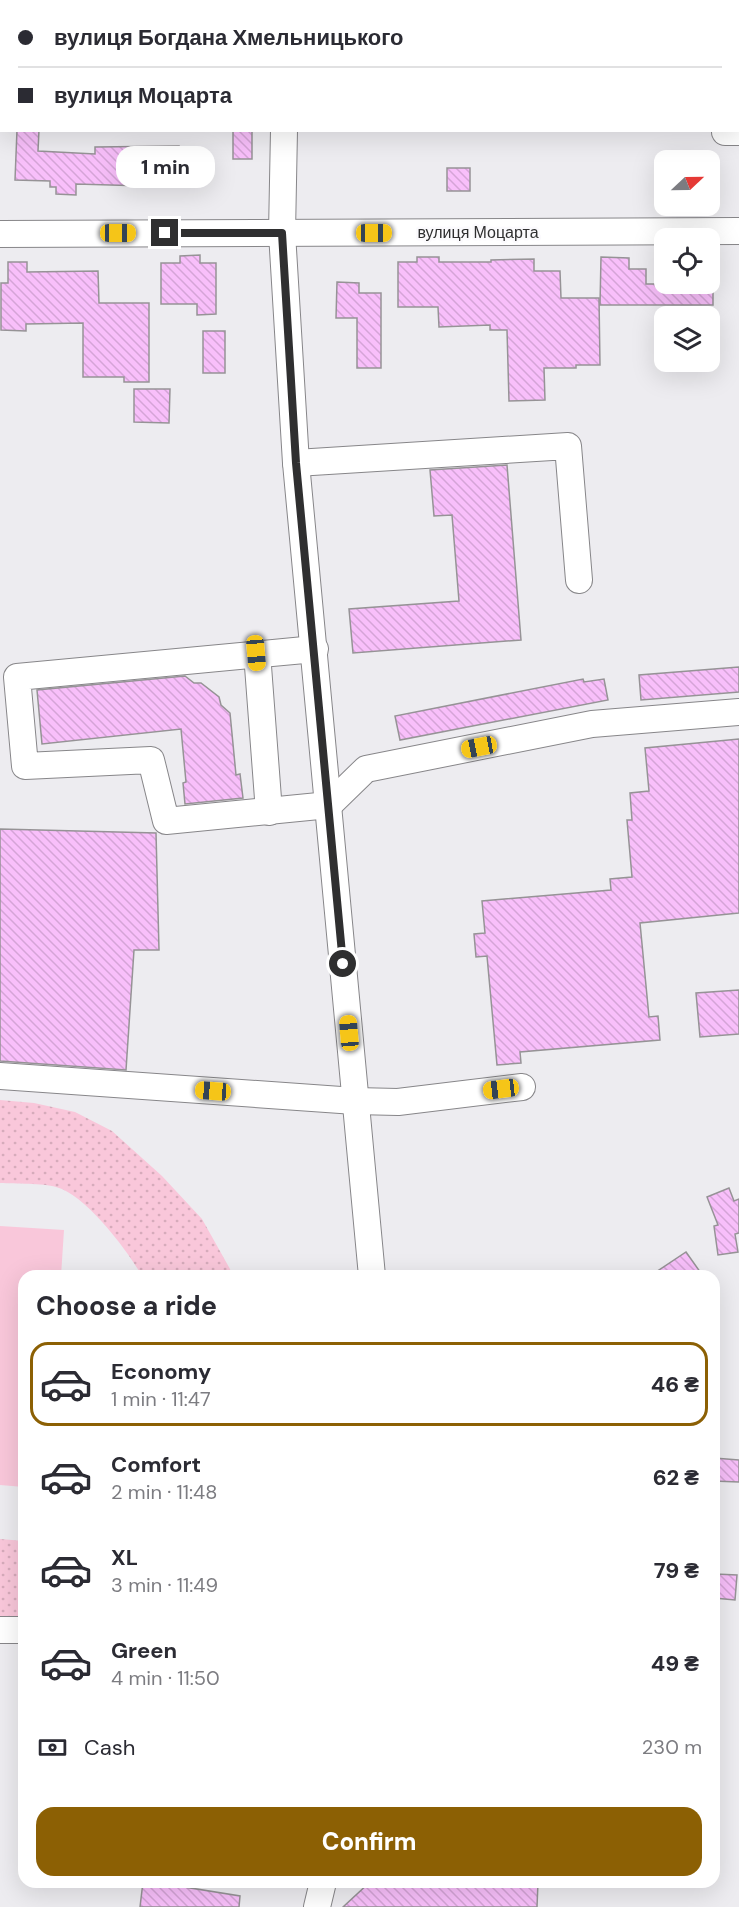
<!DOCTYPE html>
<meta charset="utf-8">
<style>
body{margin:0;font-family:"DM Sans",sans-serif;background:#f7f7f7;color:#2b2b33;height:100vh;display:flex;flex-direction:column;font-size:22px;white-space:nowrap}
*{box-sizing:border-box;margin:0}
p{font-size:20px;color:#7c7c81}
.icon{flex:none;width:33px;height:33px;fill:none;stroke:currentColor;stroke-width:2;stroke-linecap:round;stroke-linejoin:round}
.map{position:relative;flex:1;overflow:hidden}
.details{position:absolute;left:18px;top:1270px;width:702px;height:618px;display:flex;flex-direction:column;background:#fff;border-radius:18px;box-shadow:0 6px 24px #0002}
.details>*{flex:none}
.hud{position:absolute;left:0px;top:0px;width:740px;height:132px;box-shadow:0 6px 24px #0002;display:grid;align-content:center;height:132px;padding:0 18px;background:#fff}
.needle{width:39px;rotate:68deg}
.tools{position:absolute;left:654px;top:150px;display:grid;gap:12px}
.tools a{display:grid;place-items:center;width:66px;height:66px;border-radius:12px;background:#fff;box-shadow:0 6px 24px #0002;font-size:30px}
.end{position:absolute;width:27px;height:27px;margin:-14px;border:8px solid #2f2f30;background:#fff;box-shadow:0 0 0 3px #fff}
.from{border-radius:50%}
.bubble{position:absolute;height:42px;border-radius:18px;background:#fff;box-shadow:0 6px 24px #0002;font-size:20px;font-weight:800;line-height:42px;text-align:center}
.car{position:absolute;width:18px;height:36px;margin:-18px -9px;border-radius:8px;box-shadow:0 0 4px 2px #0007;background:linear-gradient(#f5c518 24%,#345 0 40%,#f5c518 0 76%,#345 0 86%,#f5c518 0)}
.hud b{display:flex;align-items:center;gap:21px;height:57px;font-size:22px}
.hud b+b{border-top:2px solid #e1e1e2}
.hud i{width:15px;height:15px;background:#2b2b33}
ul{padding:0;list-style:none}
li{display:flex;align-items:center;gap:18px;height:84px;margin:0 12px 9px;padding:0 6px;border:3px solid transparent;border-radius:18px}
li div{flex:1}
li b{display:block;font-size:22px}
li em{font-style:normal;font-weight:800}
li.on{border-color:#8c6004}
li>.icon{width:54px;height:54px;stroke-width:1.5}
h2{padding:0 18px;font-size:27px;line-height:72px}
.pay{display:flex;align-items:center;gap:15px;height:66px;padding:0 18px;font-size:22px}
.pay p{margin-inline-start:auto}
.cta{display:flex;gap:12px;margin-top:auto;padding:12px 18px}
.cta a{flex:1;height:69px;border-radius:18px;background:#8c6004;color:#fff;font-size:24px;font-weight:800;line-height:69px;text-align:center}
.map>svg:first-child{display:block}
</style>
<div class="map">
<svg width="739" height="1907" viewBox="0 0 739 1907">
<defs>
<pattern id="grass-dots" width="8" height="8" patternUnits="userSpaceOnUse" patternTransform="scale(1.5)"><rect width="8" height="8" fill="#f9c7da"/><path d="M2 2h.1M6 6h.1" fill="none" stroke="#d6abbb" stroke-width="1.8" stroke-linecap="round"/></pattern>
<pattern id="building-back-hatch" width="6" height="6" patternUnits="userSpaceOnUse" patternTransform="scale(1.5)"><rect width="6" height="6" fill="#f8bffa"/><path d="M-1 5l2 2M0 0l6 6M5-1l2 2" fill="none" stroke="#d5a4d7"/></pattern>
</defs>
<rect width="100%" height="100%" fill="#edecf0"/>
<g fill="url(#grass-dots)">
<path d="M 0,1100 L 34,1103 L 75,1112 L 112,1131 L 162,1176 L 202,1219 L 230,1269 L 232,1276 L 142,1276 C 128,1251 85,1194 56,1187 C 43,1183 15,1184 0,1183 Z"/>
<polygon points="0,1539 24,1541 24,1620 0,1619"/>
</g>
<polygon fill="#f9c7da" points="0,1226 64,1230 61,1276 24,1276 24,1487 0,1485"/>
<g fill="url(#building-back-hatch)" stroke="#969396" stroke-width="1.5">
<polygon points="17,130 39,130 38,151 95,154 95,147 179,146 179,187 76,184 76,195 56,194 56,187 50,187 50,181 15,180"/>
<rect x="233" y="130" width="19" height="29"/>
<rect x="447" y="168" width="23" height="23"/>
<polygon points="200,255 200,263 216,263 216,314 197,315 197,304 161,304 161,263 180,263 180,256"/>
<polygon points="417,257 439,257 439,262 491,262 491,260 534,259 534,271 560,271 561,298 599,298 600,365 576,365 576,368 544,368 545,400 509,401 507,330 490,330 490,325 439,327 438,307 398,307 398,262 417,262"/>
<polygon points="601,257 629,258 629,269 646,269 646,284 713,284 713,305 600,305"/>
<polygon points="8,262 27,262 27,272 98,271 99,303 149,303 149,382 124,382 124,377 83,377 83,323 26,324 26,331 1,330 1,283 8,283"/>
<polygon points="337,282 359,283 359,293 381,293 381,368 357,368 357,318 336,318"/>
<rect x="203" y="331" width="22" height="42"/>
<polygon points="134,389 170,389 169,423 134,422"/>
<polygon points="507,465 521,640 353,653 349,609 459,601 452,515 434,516 430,470"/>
<polygon points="739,667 739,692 641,700 639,675"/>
<polygon points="185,676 194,683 201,683 219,697 221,705 230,713 236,775 240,774 243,798 185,804 183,783 186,782 181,729 42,744 37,690"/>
<polygon points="583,679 584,682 604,679 608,700 400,740 395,716"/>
<polygon points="739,739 739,913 640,923 649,1017 658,1016 660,1040 520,1052 521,1063 497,1065 487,956 476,957 474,934 485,933 482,901 611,890 610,879 632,877 627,820 632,820 630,793 649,791 645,748"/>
<polygon points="0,829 156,833 159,950 134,950 126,1070 0,1061"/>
<polygon points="739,990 739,1034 700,1037 696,993"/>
<polygon points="729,1188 734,1201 739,1199 739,1233 735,1234 738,1252 718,1255 714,1226 718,1225 707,1197"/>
<polygon points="686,1252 703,1276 650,1276"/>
<polygon points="714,1458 739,1460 739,1482 714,1481"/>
<polygon points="715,1574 737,1575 735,1600 714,1598"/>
<polygon points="143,1882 166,1882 166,1884 240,1896 239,1907 140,1907"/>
<polygon points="370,1882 538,1882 537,1907 343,1907"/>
</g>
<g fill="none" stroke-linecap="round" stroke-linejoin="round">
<defs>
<g id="minor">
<polyline points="486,0 487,2"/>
<polyline points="286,2 286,0"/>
<polyline points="628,2 628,0"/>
<polyline points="738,10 739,10"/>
<polyline points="284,130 282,233 296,463 372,1276"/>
<polyline points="725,132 739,132"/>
<polyline points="0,234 739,231"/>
<polyline points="296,463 568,446 579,580"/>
<polyline points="315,649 17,677 25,766 151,760 166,821 329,805 366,769 592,724 739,712"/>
<polyline points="257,653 269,812"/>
<polyline points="0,1076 355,1101 398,1102 522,1087"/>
<polyline points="0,1630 24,1630"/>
<polyline points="317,1907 323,1882"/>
</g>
</defs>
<use href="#minor" stroke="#878689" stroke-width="28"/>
<use href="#minor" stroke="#fff" stroke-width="26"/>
</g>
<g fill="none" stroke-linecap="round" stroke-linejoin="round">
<polyline stroke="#2f2f30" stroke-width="8" points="165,233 282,233 296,463 343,964"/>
</g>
<g text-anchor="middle" stroke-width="5" stroke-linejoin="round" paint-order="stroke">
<g font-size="16" fill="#2f2f30" stroke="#fbfafd">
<text x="478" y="238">вулиця Моцарта</text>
</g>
</g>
</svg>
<div class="tools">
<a><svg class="needle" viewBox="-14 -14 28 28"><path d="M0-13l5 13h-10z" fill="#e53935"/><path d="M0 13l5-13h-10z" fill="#7c7c81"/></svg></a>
<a><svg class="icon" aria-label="locate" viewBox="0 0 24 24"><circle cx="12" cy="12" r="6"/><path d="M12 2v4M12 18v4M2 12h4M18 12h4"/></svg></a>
<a><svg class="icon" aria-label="layers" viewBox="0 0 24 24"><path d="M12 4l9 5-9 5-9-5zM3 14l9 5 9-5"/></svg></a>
</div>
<i class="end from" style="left:343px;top:964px"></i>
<i class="end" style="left:165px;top:233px"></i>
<div class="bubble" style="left:116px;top:146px;width:99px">1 min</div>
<i class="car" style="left:118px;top:233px;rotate:90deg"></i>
<i class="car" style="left:374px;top:233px;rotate:90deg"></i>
<i class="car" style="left:256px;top:653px;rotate:175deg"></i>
<i class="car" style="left:479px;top:747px;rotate:259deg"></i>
<i class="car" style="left:349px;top:1033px;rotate:355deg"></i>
<i class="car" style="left:501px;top:1089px;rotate:263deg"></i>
<i class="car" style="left:213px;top:1091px;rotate:274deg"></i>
<div class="hud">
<b><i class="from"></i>вулиця Богдана Хмельницького</b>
<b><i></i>вулиця Моцарта</b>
</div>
<section class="details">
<h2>Choose a ride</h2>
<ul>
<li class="on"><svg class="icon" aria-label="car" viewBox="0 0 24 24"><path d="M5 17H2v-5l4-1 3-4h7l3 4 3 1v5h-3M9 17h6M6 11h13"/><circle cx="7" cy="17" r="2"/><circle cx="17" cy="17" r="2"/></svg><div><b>Economy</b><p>1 min · 11:47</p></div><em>46 ₴</em></li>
<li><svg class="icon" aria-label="car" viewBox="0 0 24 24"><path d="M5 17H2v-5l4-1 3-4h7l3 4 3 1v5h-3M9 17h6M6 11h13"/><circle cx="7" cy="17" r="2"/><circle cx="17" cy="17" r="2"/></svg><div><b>Comfort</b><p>2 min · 11:48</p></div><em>62 ₴</em></li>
<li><svg class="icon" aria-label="car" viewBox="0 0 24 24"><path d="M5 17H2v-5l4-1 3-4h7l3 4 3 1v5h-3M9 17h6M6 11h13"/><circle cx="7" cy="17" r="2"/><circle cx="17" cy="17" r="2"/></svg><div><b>XL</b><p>3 min · 11:49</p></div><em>79 ₴</em></li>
<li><svg class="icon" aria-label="car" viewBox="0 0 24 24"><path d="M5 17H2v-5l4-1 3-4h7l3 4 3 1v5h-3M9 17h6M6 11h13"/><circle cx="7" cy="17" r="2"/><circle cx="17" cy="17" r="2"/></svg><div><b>Green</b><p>4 min · 11:50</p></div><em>49 ₴</em></li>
</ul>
<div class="pay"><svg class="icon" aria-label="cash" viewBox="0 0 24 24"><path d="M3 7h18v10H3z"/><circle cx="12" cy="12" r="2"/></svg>Cash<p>230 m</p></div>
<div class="cta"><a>Confirm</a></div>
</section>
</div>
